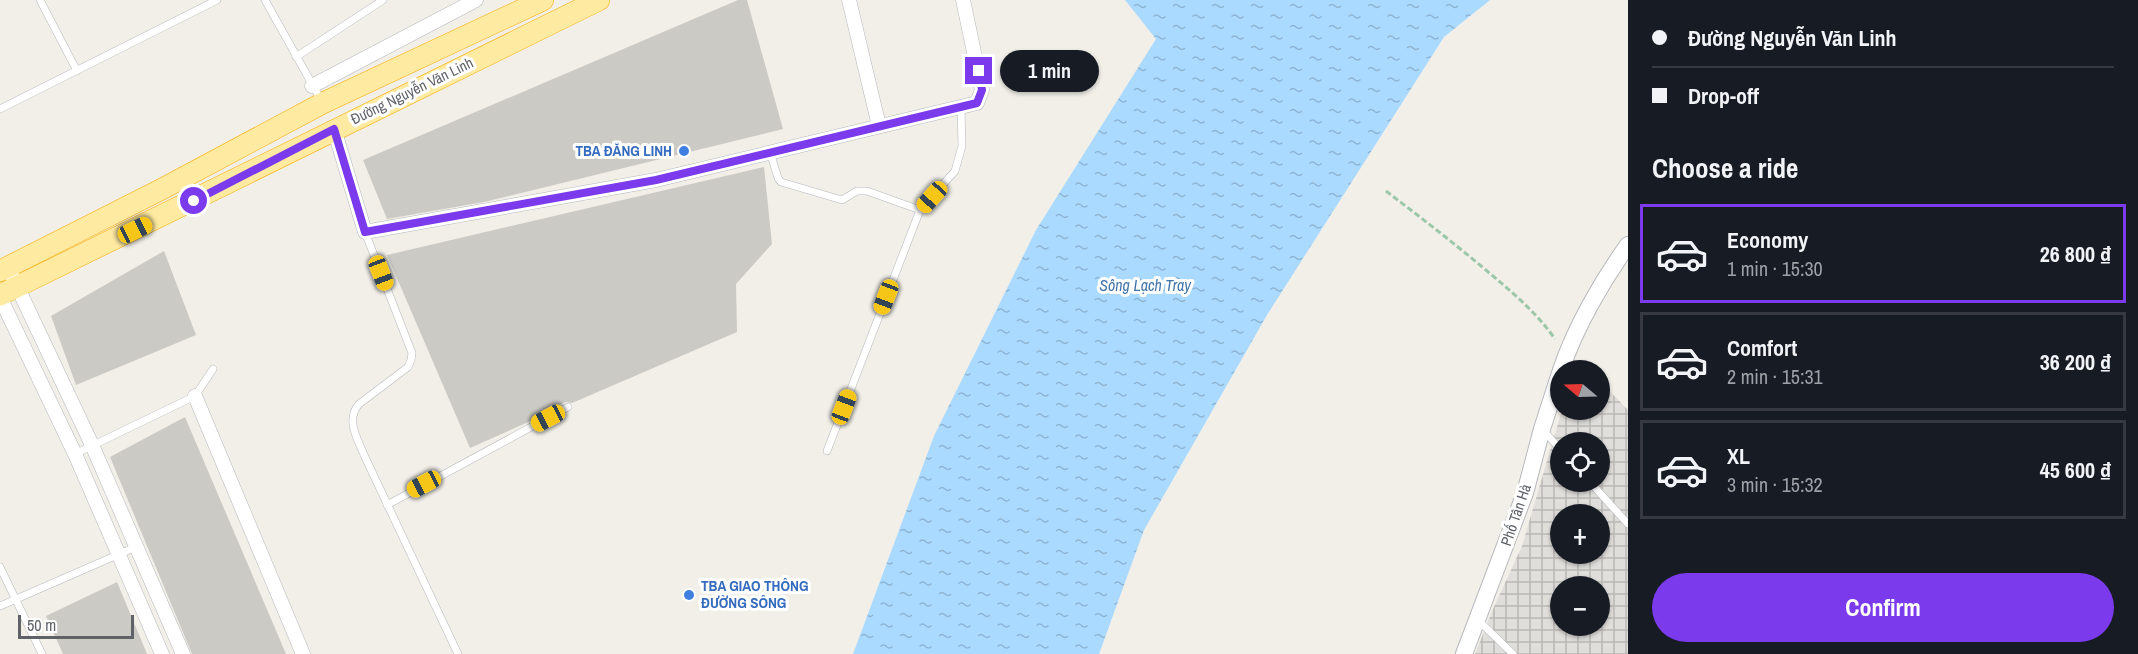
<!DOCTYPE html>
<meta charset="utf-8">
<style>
body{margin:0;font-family:"Archivo Narrow",sans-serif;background:#242831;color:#f1f3f6;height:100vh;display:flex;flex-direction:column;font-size:22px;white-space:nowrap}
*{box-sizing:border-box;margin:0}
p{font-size:20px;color:#9ea1a6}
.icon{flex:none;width:33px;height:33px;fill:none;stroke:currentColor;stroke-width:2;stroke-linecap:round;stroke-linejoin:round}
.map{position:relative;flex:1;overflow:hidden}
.panel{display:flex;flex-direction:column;background:#171b24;width:510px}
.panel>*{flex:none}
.top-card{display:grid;align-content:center;height:132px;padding:0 24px;background:#171b24}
.needle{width:39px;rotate:289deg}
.fabs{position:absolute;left:1550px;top:360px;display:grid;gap:12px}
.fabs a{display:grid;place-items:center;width:60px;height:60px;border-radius:50%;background:#171b24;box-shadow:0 2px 4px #0004;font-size:30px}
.scale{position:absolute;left:18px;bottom:15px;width:116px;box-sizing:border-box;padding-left:6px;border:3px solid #5f6368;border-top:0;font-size:16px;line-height:21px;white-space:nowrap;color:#5f6368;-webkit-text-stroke:4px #fff;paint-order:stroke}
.end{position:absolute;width:27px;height:27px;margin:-14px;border:8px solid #7c3aed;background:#fff;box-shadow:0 0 0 3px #fff}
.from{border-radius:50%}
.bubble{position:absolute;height:42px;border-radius:21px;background:#171b24;box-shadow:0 2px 4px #0004;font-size:20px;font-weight:700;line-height:42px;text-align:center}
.car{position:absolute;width:18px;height:36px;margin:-18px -9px;border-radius:8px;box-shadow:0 0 4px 2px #0007;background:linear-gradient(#f5c518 24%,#345 0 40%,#f5c518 0 76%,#345 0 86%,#f5c518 0)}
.top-card b{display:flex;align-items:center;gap:21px;height:57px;font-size:22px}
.top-card b+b{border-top:2px solid #363941}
.top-card i{width:15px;height:15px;background:#f1f3f6}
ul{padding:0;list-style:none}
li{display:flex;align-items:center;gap:18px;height:99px;margin:0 12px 9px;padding:0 12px;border:3px solid #363941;border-radius:0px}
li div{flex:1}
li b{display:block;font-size:22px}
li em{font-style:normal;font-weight:700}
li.on{border-color:#7c3aed}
li>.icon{width:54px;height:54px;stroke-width:1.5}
h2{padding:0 24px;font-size:27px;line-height:72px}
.primary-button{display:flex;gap:12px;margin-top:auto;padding:12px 24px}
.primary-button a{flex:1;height:69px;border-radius:36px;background:#7c3aed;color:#fff;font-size:24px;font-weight:700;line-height:69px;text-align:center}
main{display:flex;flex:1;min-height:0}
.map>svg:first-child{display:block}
</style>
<main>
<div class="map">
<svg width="1628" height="654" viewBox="0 0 1628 654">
<defs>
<pattern id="industrial-grid" width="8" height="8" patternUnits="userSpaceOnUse" patternTransform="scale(1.5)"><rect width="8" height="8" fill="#e0deda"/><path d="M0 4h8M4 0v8" fill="none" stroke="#b9b8b5"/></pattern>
<pattern id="water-ripples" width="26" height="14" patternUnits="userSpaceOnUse" patternTransform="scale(1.5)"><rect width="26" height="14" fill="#aadaff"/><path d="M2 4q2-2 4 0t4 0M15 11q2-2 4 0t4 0" fill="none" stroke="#8eb4d2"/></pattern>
</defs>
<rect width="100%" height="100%" fill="#f1efe8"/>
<path fill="url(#industrial-grid)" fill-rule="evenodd" d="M 1599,380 L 1628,410 L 1628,654 L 1475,654 L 1493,609 L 1522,546 L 1562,410 L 1599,410 ZM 1560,442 L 1599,442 L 1599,482 L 1560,482 ZM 1560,514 L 1599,514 L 1599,554 L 1560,554 ZM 1560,586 L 1599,586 L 1599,626 L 1560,626 Z"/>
<polygon fill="url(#water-ripples)" points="1125,0 1490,0 1444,37 1267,315 1144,530 1099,654 853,654 934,436 1036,230 1156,39"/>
<g fill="#cccac5">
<polygon points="738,0 747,0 783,129 484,202 387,219 363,160"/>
<polygon points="764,167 772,244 736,284 737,332 572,403 565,402 526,423 470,448 387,255"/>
<polygon points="164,251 196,335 76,385 51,316"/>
<polygon points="185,417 286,654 192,654 110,457"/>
<polygon points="117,582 147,654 63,654 46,616"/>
</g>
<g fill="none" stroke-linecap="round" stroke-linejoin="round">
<defs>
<g id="service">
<polyline points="40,0 77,71"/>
<polyline points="265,0 321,100"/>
<polyline points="296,57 383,0"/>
<polyline points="0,109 217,0"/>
<polyline points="770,152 778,178 781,182 842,200 857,191 867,191 920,210"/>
<path d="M 365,232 L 412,353 L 411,360 L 408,367 L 359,404 C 345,420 358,440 365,457 L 458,654"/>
<polyline points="1543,430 1560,449"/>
<polyline points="827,451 920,210 955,171 962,146 961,107"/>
<polyline points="75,454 195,396 213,369"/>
<polyline points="1590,482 1628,524"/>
<polyline points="387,505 568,407"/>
<polyline points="0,567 42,654"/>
<polyline points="0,606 138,546"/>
<polyline points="1478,620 1513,654"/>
</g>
<g id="minor">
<polyline points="849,0 879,126"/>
<polyline points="312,86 476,0"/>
<polyline points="334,129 365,232 656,180 977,103 982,90 963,0"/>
<polyline points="8,267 92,445 183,654"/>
<polyline points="0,297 75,454 162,654"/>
<polyline points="195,396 303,654"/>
</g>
<g id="tertiary">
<path d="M 1561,370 C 1575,328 1602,281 1628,245"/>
<polyline points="1464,654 1525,493 1542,429 1560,373"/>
</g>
<g id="trunk">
<polyline points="0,271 162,189 323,103 543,0"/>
<polyline points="0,295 599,0"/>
</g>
</defs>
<use href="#service" stroke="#b5b8bc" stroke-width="8"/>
<use href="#minor" stroke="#b5b8bc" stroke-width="15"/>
<use href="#tertiary" stroke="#b5b8bc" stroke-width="18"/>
<use href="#trunk" stroke="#f9ab00" stroke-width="22"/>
<path stroke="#9cc7a9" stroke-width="3" stroke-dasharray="6 3" stroke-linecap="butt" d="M 1386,191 C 1420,217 1454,243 1487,271 C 1512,292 1537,313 1555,339"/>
<use href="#service" stroke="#fff" stroke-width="7"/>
<use href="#minor" stroke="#fff" stroke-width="14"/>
<use href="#tertiary" stroke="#fff" stroke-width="16"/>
<use href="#trunk" stroke="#feeaa1" stroke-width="21"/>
</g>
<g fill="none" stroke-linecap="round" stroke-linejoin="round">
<polyline stroke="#7c3aed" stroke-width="8" points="194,201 334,129 365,232 656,180 977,103 982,90 979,71"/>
</g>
<g fill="#3f7fe0" stroke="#fff" stroke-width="2">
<circle cx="684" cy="151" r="6"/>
<circle cx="689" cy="595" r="6"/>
</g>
<g text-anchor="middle" stroke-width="6" stroke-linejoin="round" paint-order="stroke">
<g font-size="15" fill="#5f6368" stroke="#fff">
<text transform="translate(412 91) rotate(-26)" y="5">Đường Nguyễn Văn Linh</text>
<text transform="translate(1516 515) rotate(-71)" y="5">Phố Tân Hà</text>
</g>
<g font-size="15" font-weight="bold" fill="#366cbe" stroke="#fff" text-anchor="end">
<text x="672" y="156">TBA ĐĂNG LINH</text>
<text x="701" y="591" text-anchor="start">TBA GIAO THÔNG<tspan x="701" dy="17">ĐƯỜNG SÔNG</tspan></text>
</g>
<g font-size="16" font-style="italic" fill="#4174aa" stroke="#fff">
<text x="1145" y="291">Sông Lạch Tray</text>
</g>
</g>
</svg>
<div class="fabs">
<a><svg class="needle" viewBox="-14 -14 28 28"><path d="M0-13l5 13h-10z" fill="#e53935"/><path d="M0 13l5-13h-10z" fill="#9ea1a6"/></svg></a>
<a><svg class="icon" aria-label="locate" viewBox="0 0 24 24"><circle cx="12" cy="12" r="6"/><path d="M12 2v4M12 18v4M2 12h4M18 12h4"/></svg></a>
<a>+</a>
<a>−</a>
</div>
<div class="scale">50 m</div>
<i class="end from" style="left:194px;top:201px"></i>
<i class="end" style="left:979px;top:71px"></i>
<div class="bubble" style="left:1000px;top:50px;width:99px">1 min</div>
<i class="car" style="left:932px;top:197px;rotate:222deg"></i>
<i class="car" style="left:135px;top:230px;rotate:64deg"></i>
<i class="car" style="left:381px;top:273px;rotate:159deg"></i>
<i class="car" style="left:886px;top:297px;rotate:201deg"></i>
<i class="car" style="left:844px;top:407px;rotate:21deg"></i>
<i class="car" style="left:548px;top:418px;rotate:242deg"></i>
<i class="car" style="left:424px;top:484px;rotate:242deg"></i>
</div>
<section class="panel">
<div class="top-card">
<b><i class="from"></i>Đường Nguyễn Văn Linh</b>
<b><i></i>Drop-off</b>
</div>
<h2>Choose a ride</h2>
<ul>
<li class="on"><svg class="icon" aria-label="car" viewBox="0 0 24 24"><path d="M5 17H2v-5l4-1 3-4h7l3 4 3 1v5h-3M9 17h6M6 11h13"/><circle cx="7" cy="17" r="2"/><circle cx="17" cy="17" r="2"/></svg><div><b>Economy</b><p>1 min · 15:30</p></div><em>26 800 ₫</em></li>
<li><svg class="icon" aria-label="car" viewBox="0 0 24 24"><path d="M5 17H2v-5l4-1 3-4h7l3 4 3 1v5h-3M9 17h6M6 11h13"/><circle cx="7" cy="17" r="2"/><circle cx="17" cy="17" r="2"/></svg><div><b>Comfort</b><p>2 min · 15:31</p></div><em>36 200 ₫</em></li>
<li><svg class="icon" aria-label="car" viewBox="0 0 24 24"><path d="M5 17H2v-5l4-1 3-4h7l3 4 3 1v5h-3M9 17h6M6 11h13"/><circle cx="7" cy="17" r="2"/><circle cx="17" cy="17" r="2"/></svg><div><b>XL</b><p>3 min · 15:32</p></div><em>45 600 ₫</em></li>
</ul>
<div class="primary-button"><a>Confirm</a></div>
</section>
</main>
